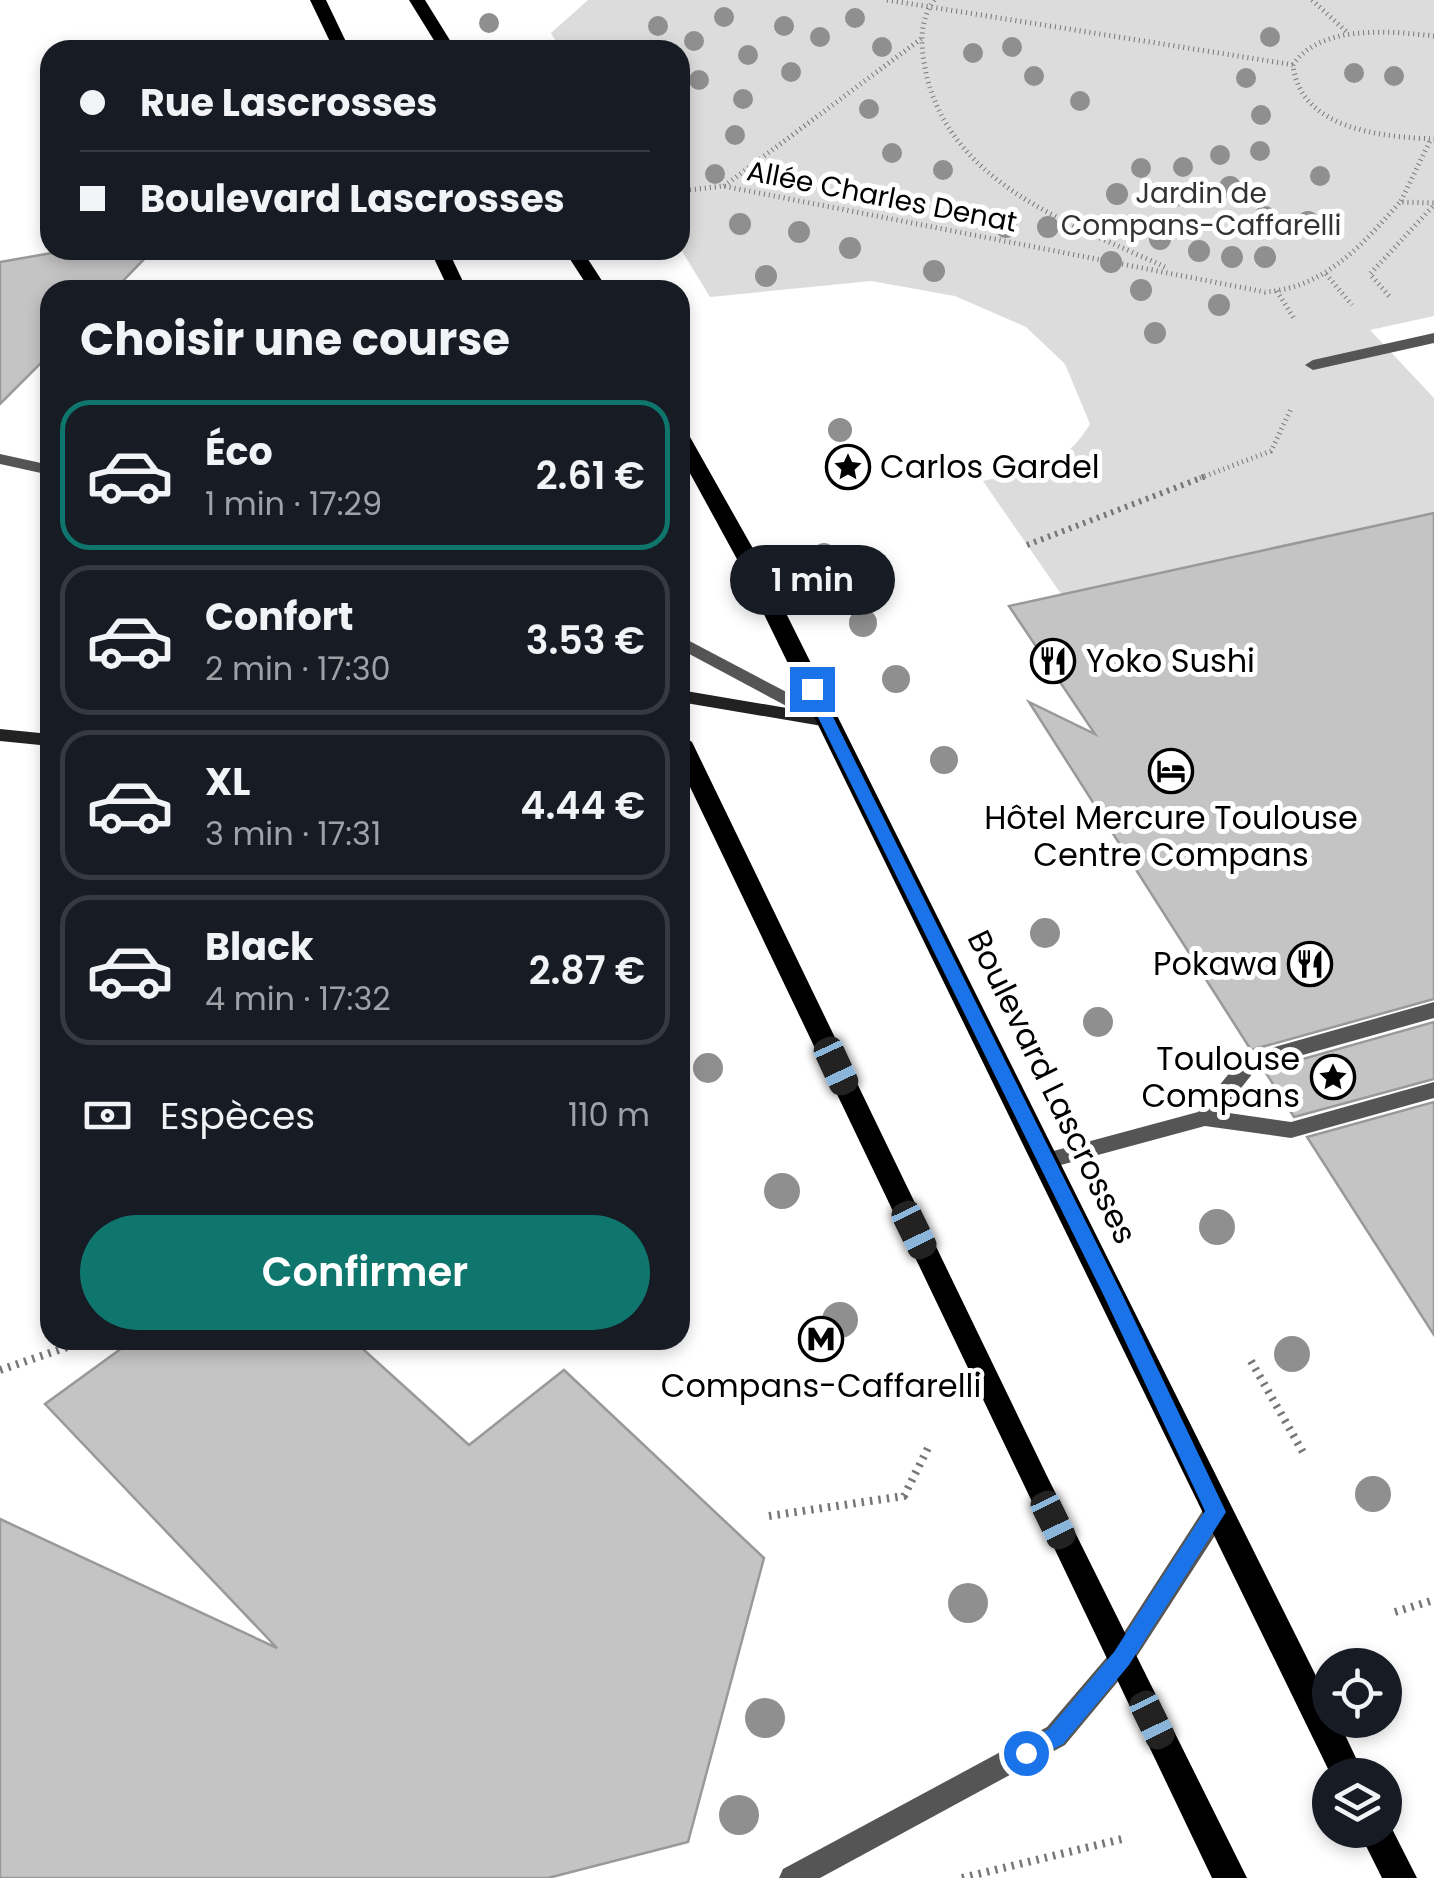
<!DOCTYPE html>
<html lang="fr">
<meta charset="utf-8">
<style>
body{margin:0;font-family:Poppins,sans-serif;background:#20242c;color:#f1f3f6;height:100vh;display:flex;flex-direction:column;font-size:38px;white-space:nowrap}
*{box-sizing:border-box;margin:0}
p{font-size:32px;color:#9ea1a6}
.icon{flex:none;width:55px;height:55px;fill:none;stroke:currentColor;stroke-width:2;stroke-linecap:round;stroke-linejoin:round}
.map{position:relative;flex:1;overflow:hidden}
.sheet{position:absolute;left:40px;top:280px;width:650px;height:1070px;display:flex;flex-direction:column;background:#171b24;border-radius:30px;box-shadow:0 5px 15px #0003}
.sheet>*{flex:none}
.hud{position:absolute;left:40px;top:40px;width:650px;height:220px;border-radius:30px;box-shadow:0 5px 15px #0003;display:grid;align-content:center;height:220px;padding:0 40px;background:#171b24}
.controls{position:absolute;left:1312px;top:1648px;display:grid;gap:20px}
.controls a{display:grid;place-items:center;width:90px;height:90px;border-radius:50%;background:#171b24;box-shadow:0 5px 15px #0003;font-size:50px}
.end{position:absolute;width:45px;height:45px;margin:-22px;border:12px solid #1a73e8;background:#fff;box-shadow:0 0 0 5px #fff}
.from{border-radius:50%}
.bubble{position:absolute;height:70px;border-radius:35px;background:#171b24;box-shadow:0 5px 15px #0003;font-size:32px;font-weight:600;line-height:70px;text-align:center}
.car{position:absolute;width:30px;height:60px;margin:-30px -15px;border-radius:12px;box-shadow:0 0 8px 2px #0007;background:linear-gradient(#222 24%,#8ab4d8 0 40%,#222 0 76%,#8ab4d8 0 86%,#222 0)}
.hud b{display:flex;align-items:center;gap:35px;height:95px;font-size:38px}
.hud b+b{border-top:2px solid #363941}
.hud i{width:25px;height:25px;background:#f1f3f6}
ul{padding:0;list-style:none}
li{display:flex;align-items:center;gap:30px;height:150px;margin:0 20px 15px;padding:0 20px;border:5px solid #363941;border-radius:30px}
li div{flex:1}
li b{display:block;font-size:38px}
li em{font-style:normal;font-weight:600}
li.current{border-color:#0f766e}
li>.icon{width:90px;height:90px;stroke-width:1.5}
h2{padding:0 40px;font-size:45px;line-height:120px}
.pay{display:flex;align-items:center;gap:25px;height:110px;padding:0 40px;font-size:38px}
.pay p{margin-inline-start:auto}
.primary-button{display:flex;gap:20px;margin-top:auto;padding:20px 40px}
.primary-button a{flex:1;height:115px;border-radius:60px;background:#0f766e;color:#fff;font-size:40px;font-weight:600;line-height:115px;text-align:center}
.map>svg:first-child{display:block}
</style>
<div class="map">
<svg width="1434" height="1878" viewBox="0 0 1434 1878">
<rect width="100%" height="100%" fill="#fff"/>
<path fill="#dcdcdc" d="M 588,0 L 1434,0 L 1434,316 L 1370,330 L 1434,398 L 1434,513 L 1061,594 L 983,481 C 1030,469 1063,469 1090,424 L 1065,364 L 1026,327 L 955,296 L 871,281 L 710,297 L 680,248 L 680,50 L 561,50 L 551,33 Z"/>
<g fill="#c4c4c4" stroke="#999" stroke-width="2.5">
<polygon points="69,250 153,250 114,290 50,290 50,354 0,404 0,262"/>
<polygon points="1434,513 1434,999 1251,1050 1029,702 1095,734 1009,606"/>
<polygon points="1434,1022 1434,1079 1294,1117 1264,1070"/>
<polygon points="1434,1102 1434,1335 1307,1137"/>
<polygon points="133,1340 353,1340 469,1445 564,1370 764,1558 688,1842 548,1878 0,1878 0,1519 277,1648 45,1404"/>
</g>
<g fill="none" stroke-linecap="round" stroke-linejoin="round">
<g stroke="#777" stroke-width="5" stroke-dasharray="1 4" stroke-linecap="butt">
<polyline points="887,0 1294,65"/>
<path d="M 934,0 C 918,22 921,49 926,73 C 951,185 1072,224 1165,267"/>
<polyline points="1312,0 1348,33"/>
<path d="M 1434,36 C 1390,31 1320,24 1293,65 C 1300,129 1381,137 1434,139"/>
<polyline points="724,186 921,39"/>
<path d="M 680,191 L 723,186 L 1265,292 C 1325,288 1363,244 1400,202 L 1434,203"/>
<polyline points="1401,201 1431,139"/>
<polyline points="1326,274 1352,305"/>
<polyline points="1277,291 1295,320"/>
<polyline points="1389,296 1370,274 1434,205"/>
<polyline points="1200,478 1271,451 1291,409"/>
</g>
<polyline stroke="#777" stroke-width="6" stroke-dasharray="2.5 5" stroke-linecap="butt" points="1027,545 1206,476"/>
<g stroke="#777" stroke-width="8" stroke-dasharray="2.5 6" stroke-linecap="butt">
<polyline points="1251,1361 1304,1454"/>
<polyline points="0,1370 88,1340"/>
<polyline points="769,1516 904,1496 928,1448"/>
<polyline points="1395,1612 1434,1600"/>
<polyline points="962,1878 1122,1839"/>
</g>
<polygon fill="#555" fill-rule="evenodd" points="1434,333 1434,343 1313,370 1305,365 1313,360"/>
<g fill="#555" fill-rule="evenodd">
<polygon points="0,454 50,465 50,475 0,464"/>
<polygon points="680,636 834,717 837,721 834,725 822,725 680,649"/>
<polygon points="1434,1002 1434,1018 1257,1068 1222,1112 1291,1122 1434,1082 1434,1098 1291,1138 1205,1126 1046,1169 1038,1167 1035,1161 1038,1155 1046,1153 1198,1112 1243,1056"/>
<polygon points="1216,1501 1225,1504 1228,1512 1225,1520 1130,1667 1065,1745 820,1878 779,1878 783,1869 1047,1727 1112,1651 1207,1504"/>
</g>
<g fill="#222" fill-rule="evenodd">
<polygon points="680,690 828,715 837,721 828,727 680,702"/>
<polygon points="0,729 50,734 50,746 0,741"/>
</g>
<g fill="#000" fill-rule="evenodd">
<polygon points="310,0 326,0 350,50 334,50"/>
<polygon points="409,0 425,0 456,50 440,50"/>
<polygon points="430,250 448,250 467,290 449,290"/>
<polygon points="564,250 582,250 608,290 590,290"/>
<polygon points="680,431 690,437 760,561 1330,1704 1330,1720 1338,1720 1364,1775 1331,1775 738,561 680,455"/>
<polygon points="680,734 692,742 1047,1476 1247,1878 1212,1878 680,766"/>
<polygon points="1385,1818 1387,1819 1417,1878 1382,1878 1358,1830 1385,1830"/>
</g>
</g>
<g fill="#8f8f8f">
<circle cx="724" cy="17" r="10"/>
<circle cx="855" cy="18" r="10"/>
<circle cx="489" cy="23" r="10"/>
<circle cx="658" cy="26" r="10"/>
<circle cx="784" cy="26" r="10"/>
<circle cx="820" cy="37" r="10"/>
<circle cx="1270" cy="37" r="10"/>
<circle cx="694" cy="41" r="10"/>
<circle cx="882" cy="47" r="10"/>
<circle cx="1012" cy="47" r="10"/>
<circle cx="973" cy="53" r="10"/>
<circle cx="748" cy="55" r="10"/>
<circle cx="791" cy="72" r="10"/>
<circle cx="1354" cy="73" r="10"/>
<circle cx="1034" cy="76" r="10"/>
<circle cx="1394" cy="76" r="10"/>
<circle cx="1246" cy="78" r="10"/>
<circle cx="699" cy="80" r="10"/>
<circle cx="743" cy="99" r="10"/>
<circle cx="1080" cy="101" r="10"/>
<circle cx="869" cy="109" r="10"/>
<circle cx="1261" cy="115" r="10"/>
<circle cx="735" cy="135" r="10"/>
<circle cx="1260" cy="151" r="10"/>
<circle cx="892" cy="153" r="10"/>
<circle cx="1220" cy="155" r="10"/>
<circle cx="1183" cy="167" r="10"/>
<circle cx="1141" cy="168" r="10"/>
<circle cx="943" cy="170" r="10"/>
<circle cx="715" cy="174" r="10"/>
<circle cx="1320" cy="176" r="10"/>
<circle cx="1230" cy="187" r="11"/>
<circle cx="1117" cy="194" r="11"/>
<circle cx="1174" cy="196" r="11"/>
<circle cx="1265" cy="217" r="11"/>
<circle cx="1308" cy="222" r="11"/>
<circle cx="740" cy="224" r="11"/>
<circle cx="1006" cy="227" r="11"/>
<circle cx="1048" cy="227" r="11"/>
<circle cx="799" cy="232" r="11"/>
<circle cx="1160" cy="239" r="11"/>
<circle cx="850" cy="248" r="11"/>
<circle cx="1199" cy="251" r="11"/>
<circle cx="1232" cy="257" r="11"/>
<circle cx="1265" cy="257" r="11"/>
<circle cx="1111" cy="262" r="11"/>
<circle cx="934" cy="271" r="11"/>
<circle cx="766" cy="276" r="11"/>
<circle cx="1141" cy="290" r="11"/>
<circle cx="1219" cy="305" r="11"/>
<circle cx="1155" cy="333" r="11"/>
<circle cx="840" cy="430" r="12"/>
<circle cx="824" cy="555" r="12"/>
<circle cx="863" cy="623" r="14"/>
<circle cx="896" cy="679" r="14"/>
<circle cx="944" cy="760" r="14"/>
<circle cx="1045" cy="933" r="15"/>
<circle cx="1098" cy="1022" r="15"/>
<circle cx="708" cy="1068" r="15"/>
<circle cx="782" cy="1191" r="18"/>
<circle cx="1217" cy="1227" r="18"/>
<circle cx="840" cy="1320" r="18"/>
<circle cx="1292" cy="1354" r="18"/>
<circle cx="1373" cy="1494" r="18"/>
<circle cx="968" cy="1603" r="20"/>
<circle cx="765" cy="1718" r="20"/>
<circle cx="739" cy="1815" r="20"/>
</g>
<polygon fill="#1a73e8" points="812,684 819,689 1123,1296 1226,1512 1129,1665 1063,1744 1026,1763 1018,1760 1015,1753 1018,1746 1049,1729 1114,1652 1205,1511 1104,1296 804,689"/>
<defs>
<symbol id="sight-ring" viewBox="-11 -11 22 22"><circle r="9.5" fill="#fff" stroke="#000" stroke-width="1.5"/><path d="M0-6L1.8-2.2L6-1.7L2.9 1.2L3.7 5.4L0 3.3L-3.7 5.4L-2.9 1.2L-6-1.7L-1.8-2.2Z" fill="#000"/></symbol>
<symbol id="restaurant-ring" viewBox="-11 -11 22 22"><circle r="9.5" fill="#fff" stroke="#000" stroke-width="1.5"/><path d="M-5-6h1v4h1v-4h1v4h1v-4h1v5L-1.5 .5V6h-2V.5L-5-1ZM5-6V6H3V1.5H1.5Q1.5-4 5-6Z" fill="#000"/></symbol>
<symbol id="hotel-ring" viewBox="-11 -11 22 22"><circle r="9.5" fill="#fff" stroke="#000" stroke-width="1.5"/><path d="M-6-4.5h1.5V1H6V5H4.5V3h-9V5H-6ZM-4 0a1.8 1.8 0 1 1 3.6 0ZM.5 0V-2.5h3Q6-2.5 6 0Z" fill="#000"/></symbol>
<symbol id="metro-ring" viewBox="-11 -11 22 22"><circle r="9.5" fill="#fff" stroke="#000" stroke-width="1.5"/><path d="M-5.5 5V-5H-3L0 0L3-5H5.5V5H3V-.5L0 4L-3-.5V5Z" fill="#000"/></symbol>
</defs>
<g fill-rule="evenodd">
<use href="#sight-ring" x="823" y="442" width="50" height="50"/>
<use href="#restaurant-ring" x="1028" y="636" width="50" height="50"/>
<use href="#hotel-ring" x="1146" y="746" width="50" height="50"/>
<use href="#restaurant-ring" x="1285" y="939" width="50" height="50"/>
<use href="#sight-ring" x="1308" y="1052" width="50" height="50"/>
<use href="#metro-ring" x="796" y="1314" width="50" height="50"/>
</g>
<g text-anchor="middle" stroke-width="10" stroke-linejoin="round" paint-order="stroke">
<g font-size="28" fill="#333" stroke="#fff">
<text x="1201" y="203">Jardin de<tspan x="1201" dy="32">Compans-Caffarelli</tspan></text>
</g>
<g font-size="28" fill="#000" stroke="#fff">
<text transform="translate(882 196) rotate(11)" y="10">Allée Charles Denat</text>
</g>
<g font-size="32" fill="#000" stroke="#fff" text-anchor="start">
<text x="880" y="478">Carlos Gardel</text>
<text x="1086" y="672">Yoko Sushi</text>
<text x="1171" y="829" text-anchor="middle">Hôtel Mercure Toulouse<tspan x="1171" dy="37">Centre Compans</tspan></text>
<text x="1278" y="975" text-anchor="end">Pokawa</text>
<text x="1300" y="1070" text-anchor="end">Toulouse<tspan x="1300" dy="37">Compans</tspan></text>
<text x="821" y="1397" text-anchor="middle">Compans-Caffarelli</text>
</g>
<g font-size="32" fill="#000" stroke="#fff">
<text transform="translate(1052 1087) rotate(64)" y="11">Boulevard Lascrosses</text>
</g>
</g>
</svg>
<div class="controls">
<a><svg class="icon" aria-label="locate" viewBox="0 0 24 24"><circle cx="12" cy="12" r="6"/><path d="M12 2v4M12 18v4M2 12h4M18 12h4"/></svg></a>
<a><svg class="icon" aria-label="layers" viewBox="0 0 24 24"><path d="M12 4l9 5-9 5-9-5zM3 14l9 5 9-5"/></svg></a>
</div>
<i class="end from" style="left:1026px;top:1753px"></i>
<i class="end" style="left:812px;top:689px"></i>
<div class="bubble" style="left:730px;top:545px;width:165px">1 min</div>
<i class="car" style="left:836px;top:1066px;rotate:155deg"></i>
<i class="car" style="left:914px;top:1230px;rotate:154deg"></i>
<i class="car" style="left:1053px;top:1520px;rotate:154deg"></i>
<i class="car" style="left:1152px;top:1720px;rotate:154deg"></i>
<div class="hud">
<b><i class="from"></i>Rue Lascrosses</b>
<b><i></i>Boulevard Lascrosses</b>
</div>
<section class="sheet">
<h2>Choisir une course</h2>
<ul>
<li class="current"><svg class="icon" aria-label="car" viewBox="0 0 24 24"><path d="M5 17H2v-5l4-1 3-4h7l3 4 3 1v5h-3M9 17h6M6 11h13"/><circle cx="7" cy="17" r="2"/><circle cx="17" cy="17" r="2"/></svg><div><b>Éco</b><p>1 min · 17:29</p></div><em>2.61 €</em></li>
<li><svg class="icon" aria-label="car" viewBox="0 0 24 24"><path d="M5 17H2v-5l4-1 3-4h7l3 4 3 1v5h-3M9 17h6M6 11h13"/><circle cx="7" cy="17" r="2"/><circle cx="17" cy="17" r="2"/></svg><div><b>Confort</b><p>2 min · 17:30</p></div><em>3.53 €</em></li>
<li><svg class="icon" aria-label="car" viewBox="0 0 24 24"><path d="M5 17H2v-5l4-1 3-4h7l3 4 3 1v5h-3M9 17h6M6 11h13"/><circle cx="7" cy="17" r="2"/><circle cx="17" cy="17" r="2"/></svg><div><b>XL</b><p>3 min · 17:31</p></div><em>4.44 €</em></li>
<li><svg class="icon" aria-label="car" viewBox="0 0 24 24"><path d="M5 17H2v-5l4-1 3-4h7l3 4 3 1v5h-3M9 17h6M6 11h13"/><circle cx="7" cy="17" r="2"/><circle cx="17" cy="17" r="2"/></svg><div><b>Black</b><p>4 min · 17:32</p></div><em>2.87 €</em></li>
</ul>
<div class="pay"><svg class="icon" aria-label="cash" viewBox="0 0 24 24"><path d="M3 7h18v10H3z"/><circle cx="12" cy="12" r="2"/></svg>Espèces<p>110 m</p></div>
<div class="primary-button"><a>Confirmer</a></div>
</section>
</div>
